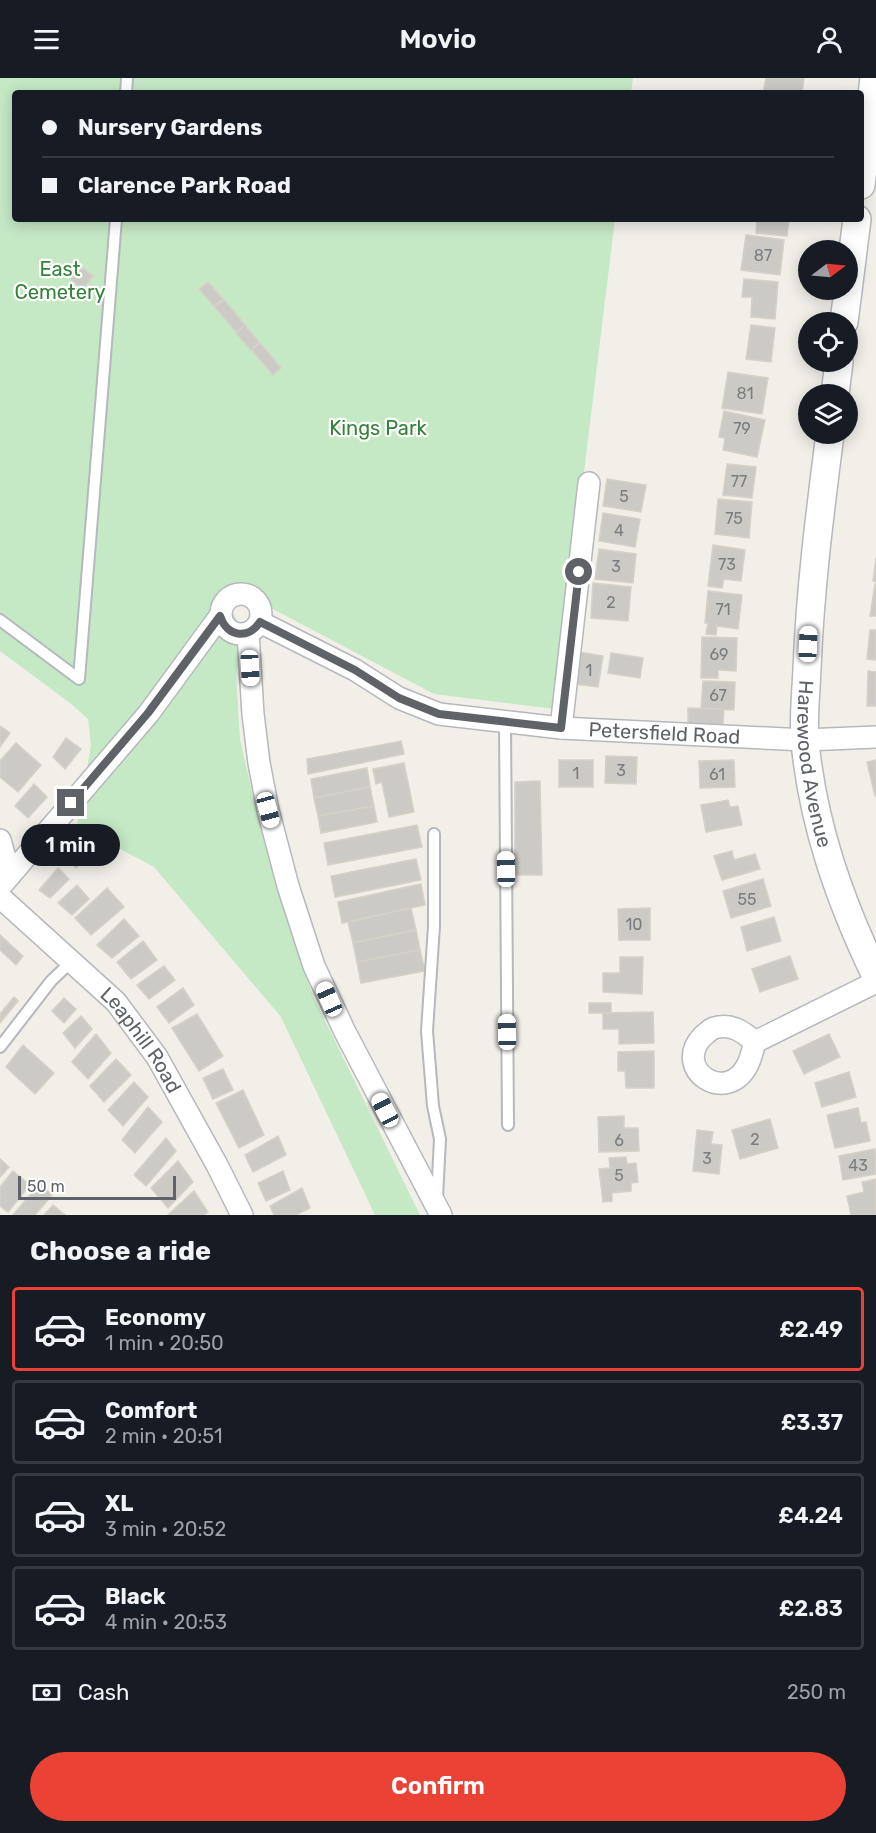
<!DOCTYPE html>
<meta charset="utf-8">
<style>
body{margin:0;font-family:Rubik,sans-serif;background:#20242c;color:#f1f3f6;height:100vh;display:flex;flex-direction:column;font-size:22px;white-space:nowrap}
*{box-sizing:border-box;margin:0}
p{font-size:20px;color:#9ea1a6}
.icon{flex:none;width:33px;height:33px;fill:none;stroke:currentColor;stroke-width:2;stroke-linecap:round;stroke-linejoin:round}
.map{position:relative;height:1137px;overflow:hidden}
.details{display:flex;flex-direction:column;background:#171b24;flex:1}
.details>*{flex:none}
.hud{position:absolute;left:12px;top:12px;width:852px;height:132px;border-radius:6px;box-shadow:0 3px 15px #0003;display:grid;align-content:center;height:132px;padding:0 30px;background:#171b24}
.needle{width:39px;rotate:74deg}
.fabs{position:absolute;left:798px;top:162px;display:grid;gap:12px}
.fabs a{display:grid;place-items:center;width:60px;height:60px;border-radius:50%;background:#171b24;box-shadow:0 3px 15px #0003;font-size:30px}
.scale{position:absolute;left:18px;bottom:15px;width:158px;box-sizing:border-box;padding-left:6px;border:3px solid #5f6368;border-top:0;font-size:16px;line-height:21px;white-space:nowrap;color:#5f6368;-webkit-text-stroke:4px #fff;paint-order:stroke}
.end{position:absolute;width:27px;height:27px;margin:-14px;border:8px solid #5f6368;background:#fff;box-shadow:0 0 0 3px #fff}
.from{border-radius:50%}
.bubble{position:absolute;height:42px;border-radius:21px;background:#171b24;box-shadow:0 3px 15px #0003;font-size:20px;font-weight:600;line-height:42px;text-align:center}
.car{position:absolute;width:18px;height:36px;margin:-18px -9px;border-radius:8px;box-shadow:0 0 4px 2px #0007;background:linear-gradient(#fff 24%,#345 0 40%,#fff 0 76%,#345 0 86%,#fff 0)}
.hud b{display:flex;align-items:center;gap:21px;height:57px;font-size:22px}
.hud b+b{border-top:2px solid #363941}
.hud i{width:15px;height:15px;background:#f1f3f6}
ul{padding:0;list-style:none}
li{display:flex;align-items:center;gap:18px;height:84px;margin:0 12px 9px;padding:0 18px;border:3px solid #363941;border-radius:6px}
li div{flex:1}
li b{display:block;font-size:22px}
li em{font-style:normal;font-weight:600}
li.active{border-color:#ea4335}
li>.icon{width:54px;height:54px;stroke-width:1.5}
h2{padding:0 30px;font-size:27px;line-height:72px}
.pay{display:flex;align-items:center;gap:15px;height:66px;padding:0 30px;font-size:22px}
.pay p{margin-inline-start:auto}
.action{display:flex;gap:12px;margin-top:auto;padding:12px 30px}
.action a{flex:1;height:69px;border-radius:36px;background:#ea4335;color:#fff;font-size:24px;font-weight:600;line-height:69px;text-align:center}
header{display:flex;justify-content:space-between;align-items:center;height:78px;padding:0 30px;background:#171b24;font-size:27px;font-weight:600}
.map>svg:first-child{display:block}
</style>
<header><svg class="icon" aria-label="menu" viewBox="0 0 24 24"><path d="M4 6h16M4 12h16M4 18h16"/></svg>Movio<svg class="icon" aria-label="person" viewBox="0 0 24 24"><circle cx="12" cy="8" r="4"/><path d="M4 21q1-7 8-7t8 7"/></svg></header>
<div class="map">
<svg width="876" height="1137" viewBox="0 0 876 1137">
<rect width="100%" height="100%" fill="#f1efe8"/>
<polygon fill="#c5e8c5" points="0,0 633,0 631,15 15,15 15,141 615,141 555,631 434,616 254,521 233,520 231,532 245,557 236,597 240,662 261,752 278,812 313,918 420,1137 375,1137 281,939 154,789 77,748 91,667 88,641 70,625 0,573"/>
<g fill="#cccac5" stroke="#d6d1c6" stroke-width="1.5">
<polygon points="766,0 804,0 802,15 763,15"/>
<polygon points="757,141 789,141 787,158 756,155"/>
<polygon points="746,157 784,162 780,197 741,192"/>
<polygon points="79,187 93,198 83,211 68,199"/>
<polygon points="744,201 778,204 775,241 751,239 752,219 742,219"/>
<polygon points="208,204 223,221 214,228 199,211"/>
<polygon points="224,222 245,247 236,254 215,229"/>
<polygon points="245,247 259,264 251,272 236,255"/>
<polygon points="751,247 775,250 771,284 746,281"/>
<polygon points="260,265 281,290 273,297 252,272"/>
<polygon points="728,294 768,300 762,336 722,330"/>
<polygon points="724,333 765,342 757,379 723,372 725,360 719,359"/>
<polygon points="727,386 756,389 752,420 723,417"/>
<polygon points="607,401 646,407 641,434 603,428"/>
<polygon points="718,421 752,424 749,460 715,456"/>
<polygon points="603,435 640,441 635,469 599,463"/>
<polygon points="713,467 745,472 741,503 724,501 722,510 708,508"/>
<polygon points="599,471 636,476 633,505 595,501"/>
<polygon points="876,480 876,504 873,503"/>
<polygon points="593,505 631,509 628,543 591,540"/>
<polygon points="875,506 876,506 876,538 870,538"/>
<polygon points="708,513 742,517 738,551 717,548 716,557 706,556 708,545 705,545"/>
<polygon points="870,552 876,552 876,582 867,581"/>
<polygon points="702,559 737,560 736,593 718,592 718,600 701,600"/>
<polygon points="579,574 603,578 598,609 575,606"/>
<polygon points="611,575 643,580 640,600 608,595"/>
<polygon points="868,593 876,594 876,628 867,628"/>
<polygon points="703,603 735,604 734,632 701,631"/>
<polygon points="688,630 724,631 723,647 688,645"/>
<polygon points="0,648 10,655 0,669"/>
<polygon points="66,660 81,671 65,691 53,679"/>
<polygon points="401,663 404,676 308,696 307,681"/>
<polygon points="16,665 41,687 18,714 0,699 0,683"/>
<polygon points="606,678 637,679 636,706 605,705"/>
<rect x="559" y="682" width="34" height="27"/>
<polygon points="734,682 735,709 700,710 699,683"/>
<polygon points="876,682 876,718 875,718 867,684"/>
<polygon points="404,685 414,734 389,739 382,704 376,706 373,691"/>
<polygon points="367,690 370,709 314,720 311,701"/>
<polygon points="540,703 542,797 515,797 515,704"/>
<polygon points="34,706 47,719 28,740 15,728"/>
<polygon points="370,709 374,728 318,738 314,720"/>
<polygon points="728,722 730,729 738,728 742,747 706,754 701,727"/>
<polygon points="374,728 377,744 321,755 318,738"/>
<polygon points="417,747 422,769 328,787 324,765"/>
<polygon points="86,759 94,768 76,790 67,781"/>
<polygon points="732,773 734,782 755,776 760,791 722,802 714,778"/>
<polygon points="416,781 421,802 335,819 331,798"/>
<polygon points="58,790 69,801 50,820 39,812"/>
<polygon points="763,801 771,828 731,840 723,813"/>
<polygon points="421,806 425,827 342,845 338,824"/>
<polygon points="77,807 89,821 72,837 58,825"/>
<polygon points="107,810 124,829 91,857 75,840"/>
<polygon points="411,830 416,852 353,865 348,844"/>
<polygon points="650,830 650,862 619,862 618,831"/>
<polygon points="774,839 781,863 747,873 741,849"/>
<polygon points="124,841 139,858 112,880 97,867"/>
<polygon points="416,852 420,872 357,884 353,865"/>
<polygon points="0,857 23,878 16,887 0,872"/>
<polygon points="143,863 157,882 131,901 117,884"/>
<polygon points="420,872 425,893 361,905 357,884"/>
<polygon points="790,878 798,901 760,914 752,891"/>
<polygon points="620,879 643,879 642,916 603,914 603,895 620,895"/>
<polygon points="164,888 175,902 149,921 137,907"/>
<polygon points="183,910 194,927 169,945 157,929"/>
<polygon points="14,919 18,923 0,945 0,936"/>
<polygon points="64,920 76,931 64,945 52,933"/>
<rect x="589" y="925" width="22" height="10"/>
<polygon points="653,934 654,965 619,966 619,951 603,951 603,935"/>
<polygon points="197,936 223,978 199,993 172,950"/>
<polygon points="81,938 92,951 75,970 63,955"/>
<polygon points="96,956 111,975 88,1001 72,984"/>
<polygon points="829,956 840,979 804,996 793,973"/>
<polygon points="23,967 54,995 35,1016 6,989"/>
<polygon points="654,973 654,1010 626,1010 625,993 618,993 618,974"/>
<polygon points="116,981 131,997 104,1024 90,1008"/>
<polygon points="223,991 233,1012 213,1021 203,1000"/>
<polygon points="849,994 856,1019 822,1029 815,1005"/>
<polygon points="134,1004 148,1019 123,1048 108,1032"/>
<polygon points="243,1012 264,1057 239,1070 216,1025"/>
<polygon points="148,1029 162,1044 135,1075 122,1062"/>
<polygon points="858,1030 861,1045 866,1044 870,1063 835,1070 827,1037"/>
<polygon points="624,1038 624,1050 638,1050 639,1073 599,1074 598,1039"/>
<polygon points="770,1041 778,1070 740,1081 732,1052"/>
<polygon points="697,1052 713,1054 711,1066 722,1067 719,1096 693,1093"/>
<polygon points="278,1058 286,1077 253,1094 245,1077"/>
<polygon points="166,1060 176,1073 146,1108 134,1097"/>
<polygon points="875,1071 876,1096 843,1102 839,1078"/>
<polygon points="626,1079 627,1086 636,1085 638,1104 631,1105 631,1113 612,1115 612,1123 603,1124 599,1091 610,1090 609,1080"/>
<polygon points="0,1081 9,1089 0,1099"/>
<polygon points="178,1083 193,1104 168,1130 151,1110"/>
<polygon points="13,1093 30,1107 8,1134 0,1128 0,1109"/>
<polygon points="283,1093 290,1112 266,1123 258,1105"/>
<polygon points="876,1101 876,1137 851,1137 847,1118 864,1114 862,1104"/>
<polygon points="40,1105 52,1117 35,1137 13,1137"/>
<polygon points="302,1110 310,1130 296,1137 274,1137 270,1128"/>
<polygon points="194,1113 208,1134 204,1137 168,1137"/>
<polygon points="53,1127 65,1137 44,1137"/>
</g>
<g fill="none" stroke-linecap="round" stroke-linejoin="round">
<defs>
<g id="service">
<polyline points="126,15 127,0"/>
<polyline points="0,542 79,601 116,141"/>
<polyline points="505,645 508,1047"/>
<polyline points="434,756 434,848 427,953 433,1028 440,1061 437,1120"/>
<polyline points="0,969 51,903 72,883"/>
</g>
<g id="minor">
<circle cx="241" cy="536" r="20"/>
<path id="s1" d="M 260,544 L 355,592 L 399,620 L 439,636 L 561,650 L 805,662 L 876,659"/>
<polyline points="248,555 253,636 259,685 268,732 288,808 314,888 345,954 441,1137"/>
<polyline points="561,650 589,405"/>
<polyline points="0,762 10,797"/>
<polyline points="0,809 149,635 220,538"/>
<path id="s2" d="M 0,819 L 116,924 L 157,979 L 217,1087 L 242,1137"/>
<path d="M 755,964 C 742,953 731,945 714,950 C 709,952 707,955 703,958 C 671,991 727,1029 748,986 C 751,980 753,971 755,964 L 876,904"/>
</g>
<g id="tertiary">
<polyline points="861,107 874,0"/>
<polyline points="844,244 857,141"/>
<polyline points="835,316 839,284"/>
<path id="s3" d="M 830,356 C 820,434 810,512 807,591 C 806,615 803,640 805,664 C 813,747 840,823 876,898"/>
</g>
</defs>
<use href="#service" stroke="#b5b8bc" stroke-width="14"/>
<use href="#minor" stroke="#b5b8bc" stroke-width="24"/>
<use href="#tertiary" stroke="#b5b8bc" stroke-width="30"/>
<use href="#service" stroke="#fff" stroke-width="10"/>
<use href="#minor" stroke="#fff" stroke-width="21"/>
<use href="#tertiary" stroke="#fff" stroke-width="27"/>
</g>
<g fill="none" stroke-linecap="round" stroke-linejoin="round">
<path stroke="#5f6368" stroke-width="8" d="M 71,725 L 148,635 L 220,538 C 227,559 248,562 260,544 L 355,592 L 399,620 L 439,636 L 561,650 L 579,494"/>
</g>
<g text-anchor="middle" stroke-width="4.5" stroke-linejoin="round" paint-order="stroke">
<g font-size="16" fill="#7a7d7f">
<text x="763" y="183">87</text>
<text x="745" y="321">81</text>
<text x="742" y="356">79</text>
<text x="739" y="409">77</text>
<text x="624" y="424">5</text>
<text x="734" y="446">75</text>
<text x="619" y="458">4</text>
<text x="727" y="492">73</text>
<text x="616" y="494">3</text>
<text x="611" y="530">2</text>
<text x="723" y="537">71</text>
<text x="719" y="582">69</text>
<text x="589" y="598">1</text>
<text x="718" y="623">67</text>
<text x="621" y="698">3</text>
<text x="576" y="701">1</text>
<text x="717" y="702">61</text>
<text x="747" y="827">55</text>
<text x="634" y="852">10</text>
<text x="755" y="1067">2</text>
<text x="619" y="1068">6</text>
<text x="707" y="1086">3</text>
<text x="858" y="1093">43</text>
<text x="619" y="1103">5</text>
</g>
<g font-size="20" fill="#348238" stroke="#fff">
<text x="60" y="198">East<tspan x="60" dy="23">Cemetery</tspan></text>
<text x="378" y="357">Kings Park</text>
</g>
<g font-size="20" fill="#5f6368" stroke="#fff">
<text dy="7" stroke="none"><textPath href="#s1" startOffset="428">Petersfield Road</textPath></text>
<text dy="7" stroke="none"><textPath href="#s3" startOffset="332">Harewood Avenue</textPath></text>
<text dy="7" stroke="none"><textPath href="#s2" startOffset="202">Leaphill Road</textPath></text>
</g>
</g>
</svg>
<div class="fabs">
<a><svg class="needle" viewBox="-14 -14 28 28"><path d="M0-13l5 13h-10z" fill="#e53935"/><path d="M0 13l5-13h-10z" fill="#9ea1a6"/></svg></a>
<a><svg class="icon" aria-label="locate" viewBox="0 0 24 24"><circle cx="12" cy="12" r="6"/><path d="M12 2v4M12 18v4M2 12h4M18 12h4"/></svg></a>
<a><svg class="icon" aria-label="layers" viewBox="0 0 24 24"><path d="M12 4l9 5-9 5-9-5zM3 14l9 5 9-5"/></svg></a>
</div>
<div class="scale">50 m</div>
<i class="end from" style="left:579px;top:494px"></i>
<i class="end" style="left:71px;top:725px"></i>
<div class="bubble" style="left:21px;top:746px;width:99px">1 min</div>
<i class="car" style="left:808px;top:566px;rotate:2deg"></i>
<i class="car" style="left:250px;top:590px;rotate:177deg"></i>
<i class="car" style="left:268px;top:732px;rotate:165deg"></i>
<i class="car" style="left:506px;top:791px;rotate:359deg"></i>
<i class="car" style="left:329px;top:921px;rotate:336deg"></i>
<i class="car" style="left:507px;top:954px;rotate:359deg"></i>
<i class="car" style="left:385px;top:1032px;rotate:332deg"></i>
<div class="hud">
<b><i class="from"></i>Nursery Gardens</b>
<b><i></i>Clarence Park Road</b>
</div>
</div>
<section class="details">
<h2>Choose a ride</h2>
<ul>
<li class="active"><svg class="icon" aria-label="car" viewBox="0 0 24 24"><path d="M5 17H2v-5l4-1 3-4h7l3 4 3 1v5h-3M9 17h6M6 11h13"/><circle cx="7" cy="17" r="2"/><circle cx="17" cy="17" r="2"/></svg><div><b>Economy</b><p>1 min · 20:50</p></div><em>£2.49</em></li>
<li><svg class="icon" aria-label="car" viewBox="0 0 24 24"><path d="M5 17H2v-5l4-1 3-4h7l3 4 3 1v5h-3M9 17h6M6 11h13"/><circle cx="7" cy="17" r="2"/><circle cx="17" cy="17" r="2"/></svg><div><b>Comfort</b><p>2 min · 20:51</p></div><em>£3.37</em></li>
<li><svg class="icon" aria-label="car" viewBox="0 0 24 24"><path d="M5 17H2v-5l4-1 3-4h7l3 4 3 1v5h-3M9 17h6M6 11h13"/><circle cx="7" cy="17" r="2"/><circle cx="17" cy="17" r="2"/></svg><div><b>XL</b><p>3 min · 20:52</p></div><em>£4.24</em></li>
<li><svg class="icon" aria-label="car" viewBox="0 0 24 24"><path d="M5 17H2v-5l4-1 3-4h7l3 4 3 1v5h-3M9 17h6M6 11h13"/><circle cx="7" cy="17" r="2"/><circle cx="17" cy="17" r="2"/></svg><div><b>Black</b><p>4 min · 20:53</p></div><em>£2.83</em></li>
</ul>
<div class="pay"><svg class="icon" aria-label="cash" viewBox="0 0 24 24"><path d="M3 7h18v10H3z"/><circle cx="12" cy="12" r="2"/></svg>Cash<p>250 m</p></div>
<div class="action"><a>Confirm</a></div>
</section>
